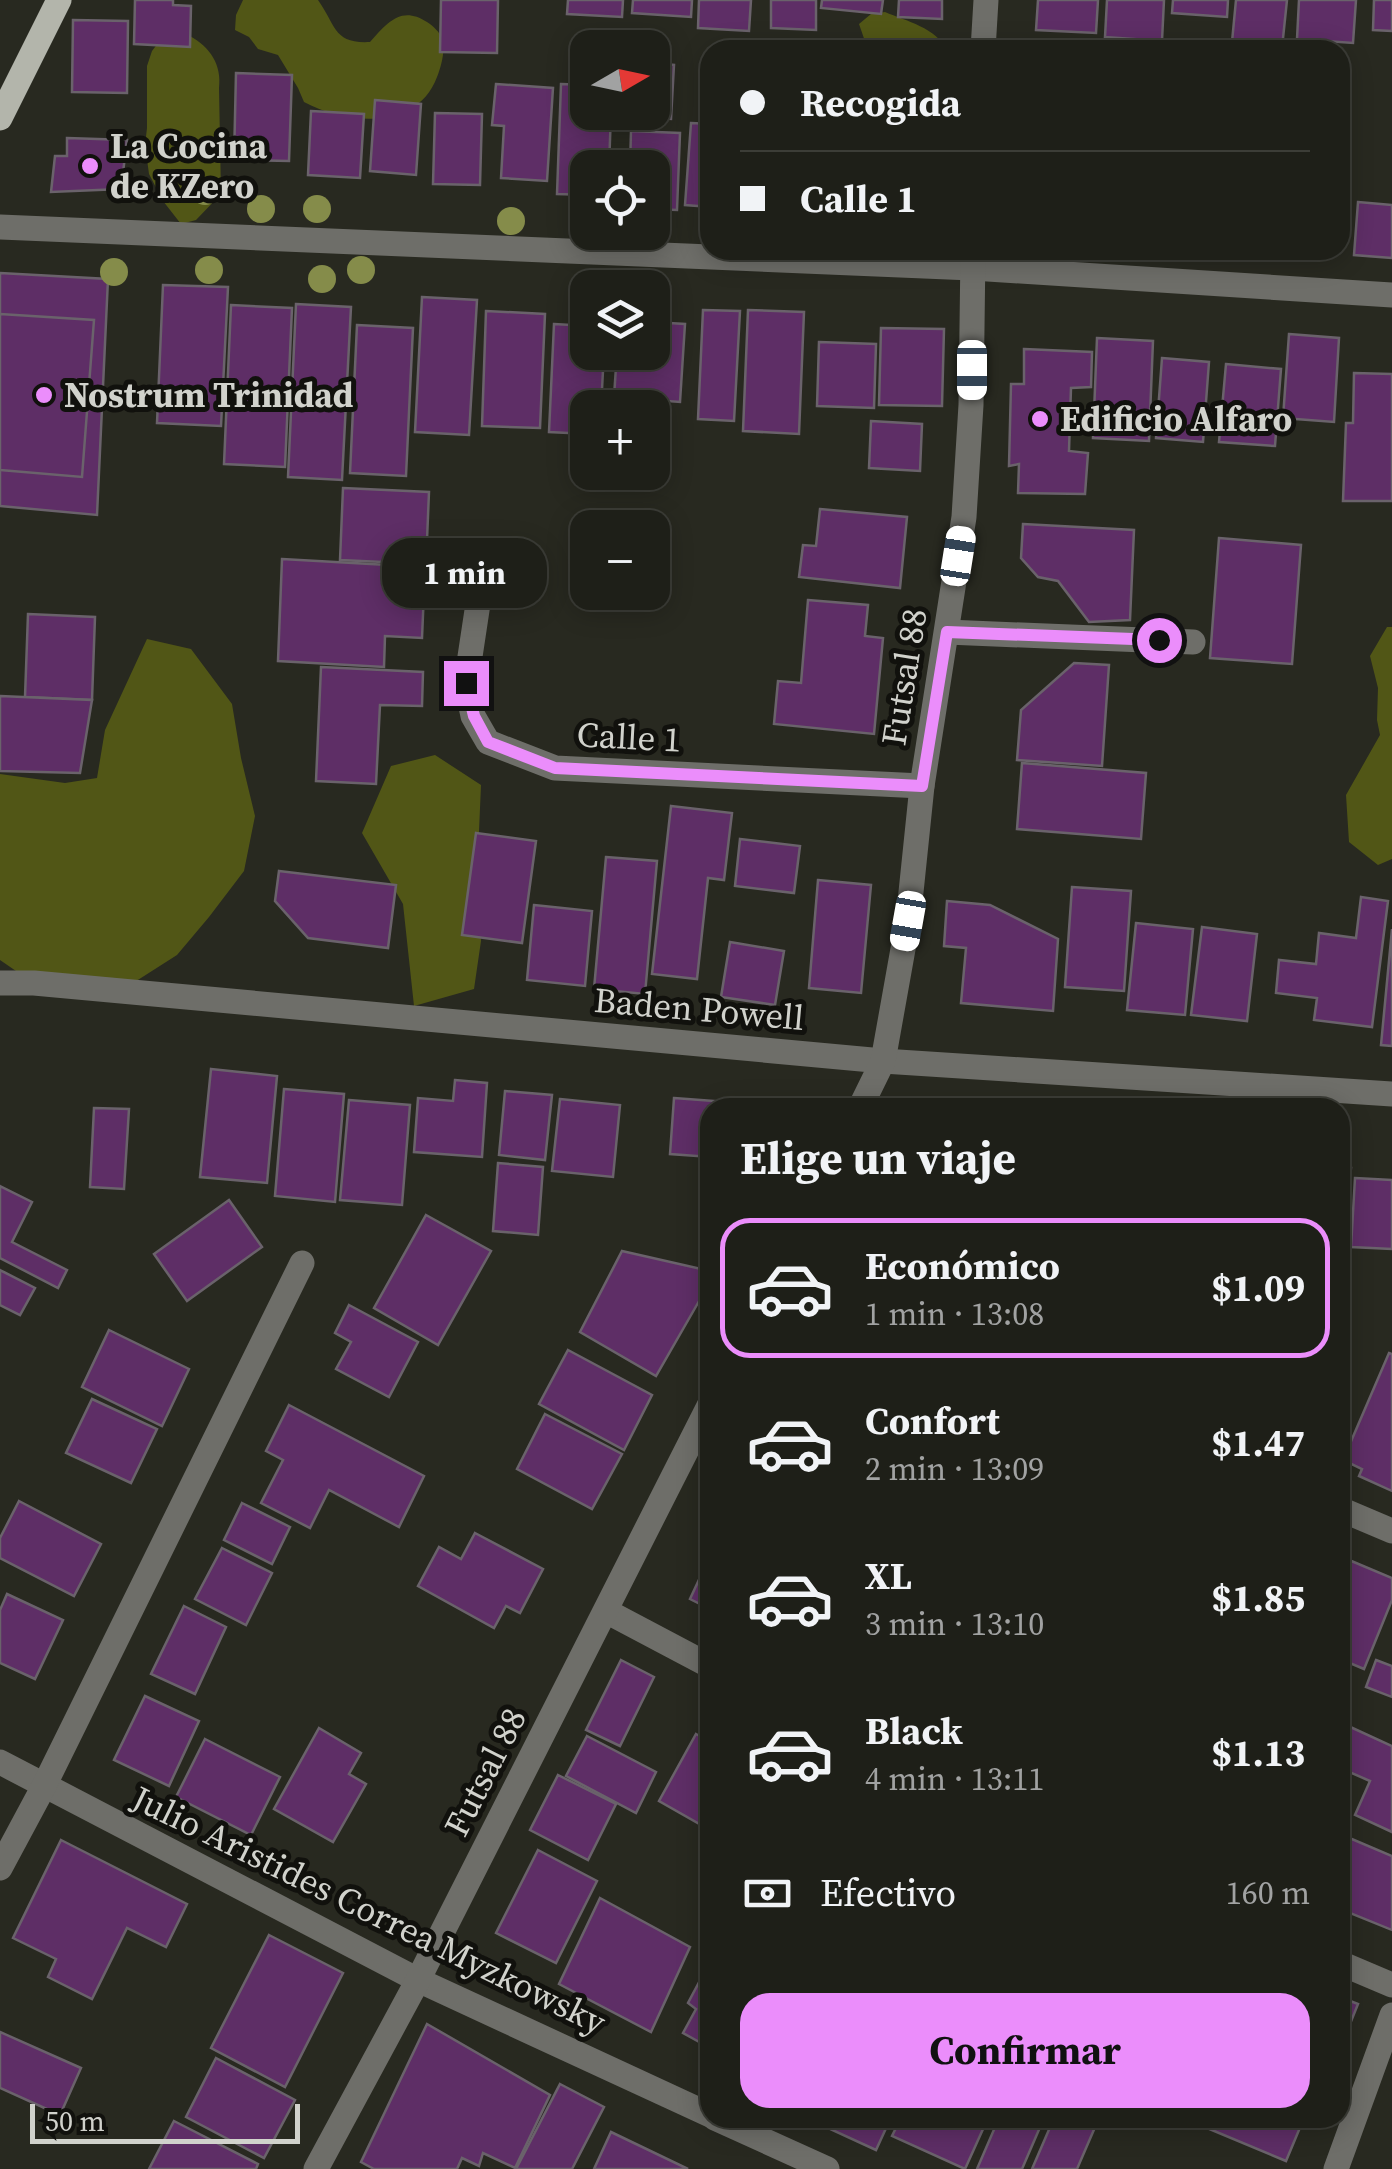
<!DOCTYPE html>
<html lang="es">
<meta charset="utf-8">
<style>
body{margin:0;font-family:"Source Serif 4",serif;background:#262721;color:#f1f3f6;height:100vh;display:flex;flex-direction:column;font-size:38px;white-space:nowrap}
*{box-sizing:border-box;margin:0}
p{font-size:32px;color:#a1a2a2}
.icon{flex:none;width:55px;height:55px;fill:none;stroke:currentColor;stroke-width:2;stroke-linecap:round;stroke-linejoin:round}
.map{position:relative;flex:1;overflow:hidden}
.sheet{position:absolute;left:700px;top:1098px;width:650px;height:1030px;display:flex;flex-direction:column;background:#1e1f18;border-radius:30px;box-shadow:0 5px 25px #0003,0 0 0 2px #3c3d37}
.sheet>*{flex:none}
.hud{position:absolute;left:700px;top:40px;width:650px;height:220px;border-radius:30px;box-shadow:0 5px 25px #0003,0 0 0 2px #3c3d37;display:grid;align-content:center;height:220px;padding:0 40px;background:#1e1f18}
.needle{width:65px;rotate:81deg}
.buttons{position:absolute;left:570px;top:30px;display:grid;gap:20px}
.buttons a{display:grid;place-items:center;width:100px;height:100px;border-radius:20px;background:#1e1f18;box-shadow:0 5px 25px #0003,0 0 0 2px #3c3d37;font-size:50px}
.scale{position:absolute;left:30px;bottom:25px;width:270px;box-sizing:border-box;padding-left:10px;border:5px solid #d1d2cc;border-top:0;font-size:28px;line-height:35px;white-space:nowrap;color:#d1d2cc;-webkit-text-stroke:8px #11110d;paint-order:stroke}
.end{position:absolute;width:45px;height:45px;margin:-22px;border:12px solid #eb8dfb;background:#111;box-shadow:0 0 0 5px #111}
.from{border-radius:50%}
.bubble{position:absolute;height:70px;border-radius:30px;background:#1e1f18;box-shadow:0 5px 25px #0003,0 0 0 2px #3c3d37;font-size:32px;font-weight:700;line-height:70px;text-align:center}
.car{position:absolute;width:30px;height:60px;margin:-30px -15px;border-radius:12px;box-shadow:0 0 8px 2px #0007;background:linear-gradient(#fff 24%,#345 0 40%,#fff 0 76%,#345 0 86%,#fff 0)}
.hud b{display:flex;align-items:center;gap:35px;height:95px;font-size:38px}
.hud b+b{border-top:2px solid #3c3d37}
.hud i{width:25px;height:25px;background:#f1f3f6}
ul{padding:0;list-style:none}
li{display:flex;align-items:center;gap:30px;height:140px;margin:0 20px 15px;padding:0 20px;border:5px solid transparent;border-radius:30px}
li div{flex:1}
li b{display:block;font-size:38px}
li em{font-style:normal;font-weight:700}
li.selected{border-color:#eb8dfb}
li>.icon{width:90px;height:90px;stroke-width:1.5}
h2{padding:0 40px;font-size:45px;line-height:120px}
.pay{display:flex;align-items:center;gap:25px;height:110px;padding:0 40px;font-size:38px}
.pay p{margin-inline-start:auto}
.cta{display:flex;gap:20px;margin-top:auto;padding:20px 40px}
.cta a{flex:1;height:115px;border-radius:30px;background:#eb8dfb;color:#111;font-size:40px;font-weight:700;line-height:115px;text-align:center}
.map>svg:first-child{display:block}
</style>
<div class="map">
<svg width="1392" height="2169" viewBox="0 0 1392 2169">
<rect width="100%" height="100%" fill="#282920"/>
<g fill="#515616">
<path d="M 243,0 L 318,0 C 336,25 333,44 370,42 C 387,23 401,5 427,22 C 433,26 440,32 442,39 C 446,49 441,67 437,77 C 417,131 346,125 304,102 L 298,88 L 278,55 L 258,49 L 249,37 L 235,30 L 236,15 Z"/>
<path d="M 885,12 C 906,21 937,28 946,50 L 868,50 L 859,24 L 871,14 Z"/>
<path d="M 190,36 C 210,47 222,65 219,88 L 221,194 L 196,220 L 181,224 L 163,201 L 149,174 L 145,145 L 147,128 L 147,66 L 152,51 L 161,39 Z"/>
<polygon points="1387,627 1392,627 1392,859 1378,865 1349,842 1346,795 1380,735 1377,720 1378,688 1370,656"/>
<polygon points="147,639 191,649 232,704 241,758 255,816 244,871 209,917 177,955 130,985 32,982 0,960 0,774 65,783 97,778 105,730"/>
<polygon points="435,755 481,785 477,878 481,941 474,989 414,1006 403,904 362,833 391,766"/>
</g>
<g fill="#5e2e66" stroke="#6a626b" stroke-width="2.5">
<polygon points="135,0 173,0 173,5 191,6 190,47 134,44"/>
<polygon points="441,0 498,0 497,53 440,52"/>
<polygon points="568,0 623,0 622,17 567,14"/>
<polygon points="633,0 692,0 691,17 632,13"/>
<polygon points="699,0 751,0 749,31 698,28"/>
<polygon points="771,0 816,0 816,30 771,28"/>
<polygon points="822,0 883,0 881,14 821,8"/>
<polygon points="899,0 942,0 942,19 898,17"/>
<polygon points="1038,0 1098,0 1096,33 1036,30"/>
<polygon points="1107,0 1164,0 1162,41 1105,37"/>
<polygon points="1173,0 1228,0 1227,17 1172,13"/>
<polygon points="1236,0 1287,0 1282,48 1232,42"/>
<polygon points="1299,0 1356,0 1353,43 1297,39"/>
<polygon points="1374,0 1392,0 1392,31 1373,30"/>
<polygon points="73,20 128,21 127,93 72,92"/>
<polygon points="652,63 674,65 671,119 630,116 630,112 652,112"/>
<polygon points="236,73 292,75 289,161 234,160"/>
<polygon points="496,84 553,88 547,181 501,178 504,126 492,125"/>
<polygon points="561,84 588,85 588,112 611,112 609,168 588,168 588,195 557,194"/>
<polygon points="375,100 421,104 416,175 370,171"/>
<polygon points="311,111 364,114 360,178 308,175"/>
<polygon points="435,113 482,114 480,185 433,184"/>
<polygon points="691,123 710,124 710,207 685,205"/>
<polygon points="631,131 680,133 677,210 652,209 652,168 630,168"/>
<polygon points="67,138 127,140 121,189 51,192 55,156 67,156"/>
<polygon points="1340,143 1343,143 1341,231 1340,231"/>
<polygon points="1358,202 1392,205 1392,258 1354,255"/>
<polygon points="0,273 108,279 97,515 0,506"/>
<polygon points="163,285 228,287 221,426 157,423"/>
<polygon points="422,297 477,300 469,435 415,432"/>
<polygon points="296,304 351,307 342,480 288,477"/>
<polygon points="231,305 292,308 285,467 224,464"/>
<polygon points="703,310 740,311 734,421 698,419"/>
<polygon points="748,310 804,312 799,434 743,431"/>
<polygon points="486,311 545,314 540,428 482,426"/>
<polygon points="0,314 94,320 82,477 0,470"/>
<polygon points="652,322 685,324 680,402 614,397 617,352 652,352"/>
<polygon points="554,324 588,326 588,352 604,352 601,408 588,408 588,434 549,432"/>
<polygon points="357,325 413,328 406,476 350,473"/>
<polygon points="881,328 944,329 942,406 879,405"/>
<polygon points="1289,334 1339,338 1334,422 1283,418"/>
<polygon points="1097,338 1153,341 1149,441 1093,438"/>
<polygon points="819,342 876,344 874,408 817,406"/>
<polygon points="1024,349 1092,352 1091,387 1071,388 1069,451 1088,453 1085,494 1018,493 1019,464 1009,466 1011,384 1024,384"/>
<polygon points="1162,358 1209,362 1203,442 1156,438"/>
<polygon points="1226,364 1281,369 1275,446 1219,442"/>
<polygon points="1354,373 1392,374 1392,501 1343,501 1346,423 1353,423"/>
<polygon points="871,421 922,424 920,471 869,468"/>
<polygon points="343,488 429,492 426,564 340,560"/>
<polygon points="820,509 907,517 900,588 799,577 803,545 816,546"/>
<polygon points="1023,524 1134,530 1130,620 1089,622 1058,581 1038,577 1021,558"/>
<polygon points="1219,538 1301,545 1292,664 1210,658"/>
<polygon points="282,559 441,568 440,593 424,592 422,638 385,636 384,667 278,661"/>
<polygon points="808,600 868,605 865,636 883,638 874,734 774,724 778,681 801,683"/>
<polygon points="28,614 95,617 92,700 25,697"/>
<polygon points="1074,663 1109,665 1102,766 1017,760 1021,710"/>
<polygon points="321,667 423,672 422,706 380,705 376,784 316,781"/>
<polygon points="0,696 92,700 80,773 0,771"/>
<polygon points="1022,763 1146,773 1141,839 1017,829"/>
<polygon points="671,806 732,813 724,880 708,878 697,979 652,974"/>
<polygon points="476,833 536,841 522,943 462,935"/>
<polygon points="740,839 800,846 794,893 735,886"/>
<polygon points="606,857 657,861 645,994 594,989"/>
<polygon points="279,871 396,885 388,948 308,938 275,901"/>
<polygon points="818,880 871,885 861,993 809,988"/>
<polygon points="1072,887 1131,891 1124,991 1065,987"/>
<polygon points="1361,897 1388,901 1372,1027 1314,1020 1317,998 1276,993 1279,960 1316,964 1319,933 1356,938"/>
<polygon points="947,901 990,905 1058,939 1053,1011 961,1003 966,948 944,946"/>
<polygon points="534,905 592,911 585,986 527,980"/>
<polygon points="1136,923 1193,929 1185,1015 1127,1010"/>
<polygon points="1202,927 1257,934 1247,1021 1191,1015"/>
<polygon points="1392,929 1392,1046 1381,1045"/>
<polygon points="730,942 784,951 775,1005 721,997"/>
<polygon points="211,1069 277,1076 267,1183 200,1177"/>
<polygon points="455,1080 487,1083 482,1157 414,1152 418,1098 453,1101"/>
<polygon points="284,1089 344,1094 335,1202 275,1196"/>
<polygon points="505,1091 552,1095 545,1160 499,1155"/>
<polygon points="674,1098 779,1106 778,1108 710,1108 710,1157 670,1154"/>
<polygon points="560,1099 620,1105 613,1177 552,1171"/>
<polygon points="349,1100 410,1105 402,1205 340,1200"/>
<polygon points="94,1108 129,1109 124,1189 90,1187"/>
<polygon points="498,1163 543,1167 538,1235 493,1231"/>
<polygon points="1340,1167 1351,1168 1340,1287"/>
<polygon points="1355,1178 1392,1180 1392,1249 1351,1247"/>
<polygon points="0,1186 32,1202 12,1242 67,1270 58,1288 0,1258"/>
<polygon points="229,1200 262,1247 187,1301 154,1254"/>
<polygon points="426,1215 491,1251 438,1345 374,1308"/>
<polygon points="622,1251 710,1271 710,1282 656,1376 580,1332"/>
<polygon points="0,1270 35,1288 20,1315 0,1305"/>
<polygon points="349,1305 418,1342 389,1397 336,1369 351,1342 335,1333"/>
<polygon points="109,1330 189,1369 162,1426 82,1387"/>
<polygon points="568,1350 652,1395 624,1450 539,1404"/>
<polygon points="1389,1353 1392,1354 1392,1491 1359,1476 1362,1469 1343,1460"/>
<polygon points="92,1399 157,1429 131,1483 66,1453"/>
<polygon points="289,1405 424,1476 399,1527 329,1490 310,1528 261,1503 283,1460 266,1451"/>
<polygon points="545,1414 622,1454 592,1509 517,1469"/>
<polygon points="19,1501 101,1544 74,1596 0,1558 0,1538"/>
<polygon points="242,1503 290,1527 272,1564 224,1540"/>
<polygon points="475,1533 543,1569 520,1613 506,1606 494,1628 418,1586 439,1547 461,1559"/>
<polygon points="222,1548 272,1573 246,1625 195,1599"/>
<polygon points="710,1556 710,1609 690,1599"/>
<polygon points="1349,1560 1392,1578 1392,1600 1364,1669 1340,1659 1340,1583"/>
<polygon points="7,1594 63,1620 35,1679 0,1663 0,1610"/>
<polygon points="184,1606 226,1627 195,1694 151,1674"/>
<polygon points="621,1660 654,1677 620,1746 586,1730"/>
<polygon points="1376,1660 1392,1666 1392,1697 1366,1687"/>
<polygon points="145,1696 199,1721 169,1786 114,1760"/>
<polygon points="1346,1725 1392,1746 1392,1832 1355,1815 1370,1781 1340,1768 1340,1740"/>
<polygon points="319,1728 361,1753 349,1774 366,1784 333,1842 274,1809"/>
<polygon points="696,1734 710,1742 710,1814 703,1826 659,1801"/>
<polygon points="587,1736 656,1772 636,1813 566,1776"/>
<polygon points="205,1739 280,1777 251,1835 176,1797"/>
<polygon points="558,1775 616,1804 588,1860 530,1830"/>
<polygon points="1340,1834 1392,1856 1392,1930 1340,1909"/>
<polygon points="61,1840 187,1904 166,1947 127,1928 92,1999 48,1977 56,1959 13,1938"/>
<polygon points="538,1850 597,1881 556,1963 496,1933"/>
<polygon points="600,1898 690,1947 651,2032 559,1984"/>
<polygon points="269,1935 343,1973 285,2087 211,2048"/>
<polygon points="705,1971 710,1973 710,2048 683,2033 696,2009 688,2003"/>
<polygon points="1340,1997 1358,2004 1340,2049"/>
<polygon points="427,2024 550,2095 515,2168 483,2153 479,2166 462,2158 457,2169 374,2169 361,2162"/>
<polygon points="0,2032 81,2068 60,2115 0,2088"/>
<polygon points="216,2058 295,2100 264,2158 186,2117"/>
<polygon points="560,2084 604,2107 572,2169 516,2169"/>
<polygon points="836,2118 874,2118 888,2124 876,2150 830,2129"/>
<polygon points="901,2118 988,2118 965,2169 892,2136"/>
<polygon points="999,2118 1044,2118 1022,2169 977,2169"/>
<polygon points="1054,2118 1099,2118 1077,2169 1032,2169"/>
<polygon points="1197,2118 1304,2118 1286,2161 1195,2123"/>
<polygon points="174,2121 258,2164 256,2169 149,2169"/>
<polygon points="611,2132 688,2169 594,2169"/>
</g>
<g fill="none" stroke-linecap="round" stroke-linejoin="round">
<g stroke="#6e6e69" stroke-width="25">
<polyline points="983,50 986,0"/>
<polyline points="0,227 972,268 1392,295"/>
<polyline points="479,597 466,683 473,716 488,742 555,768 922,786"/>
<polyline points="947,632 1193,642"/>
<polyline points="0,983 34,983 883,1061 1392,1094"/>
<polyline points="860,1108 883,1061 908,921 922,786 964,517 971,405 973,250"/>
<polyline points="1340,1509 1392,1531"/>
<polyline points="606,1611 710,1666"/>
<polyline points="0,1762 418,1980 710,2115"/>
<polyline points="0,1868 44,1786 302,1263"/>
<polyline points="1340,1963 1392,1985"/>
<polyline points="715,2118 827,2169"/>
<polyline points="316,2169 418,1980 710,1404"/>
<polyline points="1336,2169 1392,2015"/>
</g>
<polyline stroke="#b3b5ab" stroke-width="25" points="0,118 59,0"/>
</g>
<g fill="#858c4a">
<circle cx="205" cy="191" r="14"/>
<circle cx="261" cy="209" r="14"/>
<circle cx="317" cy="209" r="14"/>
<circle cx="511" cy="221" r="14"/>
<circle cx="209" cy="270" r="14"/>
<circle cx="361" cy="270" r="14"/>
<circle cx="114" cy="272" r="14"/>
<circle cx="322" cy="279" r="14"/>
</g>
<g fill="none" stroke-linecap="round" stroke-linejoin="round">
<polyline stroke="#eb8dfb" stroke-width="12" points="466,683 474,716 488,742 555,768 922,786 947,632 1159,640"/>
</g>
<g fill="#eb8dfb" stroke="#11110d" stroke-width="4">
<circle cx="90" cy="166" r="10"/>
<circle cx="44" cy="395" r="10"/>
<circle cx="1040" cy="419" r="10"/>
</g>
<g text-anchor="middle" stroke-width="10" stroke-linejoin="round" paint-order="stroke">
<g font-size="35" font-weight="bold" fill="#d1d2cc" stroke="#11110d" text-anchor="start">
<text x="110" y="158">La Cocina<tspan x="110" dy="40">de KZero</tspan></text>
<text x="64" y="407">Nostrum Trinidad</text>
<text x="1060" y="431">Edificio Alfaro</text>
</g>
<g font-size="35" fill="#d1d2cc" stroke="#11110d">
<text transform="translate(904 677) rotate(-81)" y="12">Futsal 88</text>
<text transform="translate(629 737) rotate(3)" y="12">Calle 1</text>
<text transform="translate(699 1009) rotate(5)" y="12">Baden Powell</text>
<text transform="translate(485 1772) rotate(-63)" y="12">Futsal 88</text>
<text transform="translate(369 1910) rotate(26)" y="12">Julio Aristides Correa Myzkowsky</text>
</g>
</g>
</svg>
<div class="buttons">
<a><svg class="needle" viewBox="-14 -14 28 28"><path d="M0-13l5 13h-10z" fill="#e53935"/><path d="M0 13l5-13h-10z" fill="#a1a2a2"/></svg></a>
<a><svg class="icon" aria-label="locate" viewBox="0 0 24 24"><circle cx="12" cy="12" r="6"/><path d="M12 2v4M12 18v4M2 12h4M18 12h4"/></svg></a>
<a><svg class="icon" aria-label="layers" viewBox="0 0 24 24"><path d="M12 4l9 5-9 5-9-5zM3 14l9 5 9-5"/></svg></a>
<a>+</a>
<a>−</a>
</div>
<div class="scale">50 m</div>
<i class="end from" style="left:1159px;top:640px"></i>
<i class="end" style="left:466px;top:683px"></i>
<div class="bubble" style="left:382px;top:538px;width:165px">1 min</div>
<i class="car" style="left:972px;top:370px;rotate:180deg"></i>
<i class="car" style="left:958px;top:556px;rotate:9deg"></i>
<i class="car" style="left:908px;top:921px;rotate:190deg"></i>
<div class="hud">
<b><i class="from"></i>Recogida</b>
<b><i></i>Calle 1</b>
</div>
<section class="sheet">
<h2>Elige un viaje</h2>
<ul>
<li class="selected"><svg class="icon" aria-label="car" viewBox="0 0 24 24"><path d="M5 17H2v-5l4-1 3-4h7l3 4 3 1v5h-3M9 17h6M6 11h13"/><circle cx="7" cy="17" r="2"/><circle cx="17" cy="17" r="2"/></svg><div><b>Económico</b><p>1 min · 13:08</p></div><em>$1.09</em></li>
<li><svg class="icon" aria-label="car" viewBox="0 0 24 24"><path d="M5 17H2v-5l4-1 3-4h7l3 4 3 1v5h-3M9 17h6M6 11h13"/><circle cx="7" cy="17" r="2"/><circle cx="17" cy="17" r="2"/></svg><div><b>Confort</b><p>2 min · 13:09</p></div><em>$1.47</em></li>
<li><svg class="icon" aria-label="car" viewBox="0 0 24 24"><path d="M5 17H2v-5l4-1 3-4h7l3 4 3 1v5h-3M9 17h6M6 11h13"/><circle cx="7" cy="17" r="2"/><circle cx="17" cy="17" r="2"/></svg><div><b>XL</b><p>3 min · 13:10</p></div><em>$1.85</em></li>
<li><svg class="icon" aria-label="car" viewBox="0 0 24 24"><path d="M5 17H2v-5l4-1 3-4h7l3 4 3 1v5h-3M9 17h6M6 11h13"/><circle cx="7" cy="17" r="2"/><circle cx="17" cy="17" r="2"/></svg><div><b>Black</b><p>4 min · 13:11</p></div><em>$1.13</em></li>
</ul>
<div class="pay"><svg class="icon" aria-label="cash" viewBox="0 0 24 24"><path d="M3 7h18v10H3z"/><circle cx="12" cy="12" r="2"/></svg>Efectivo<p>160 m</p></div>
<div class="cta"><a>Confirmar</a></div>
</section>
</div>
